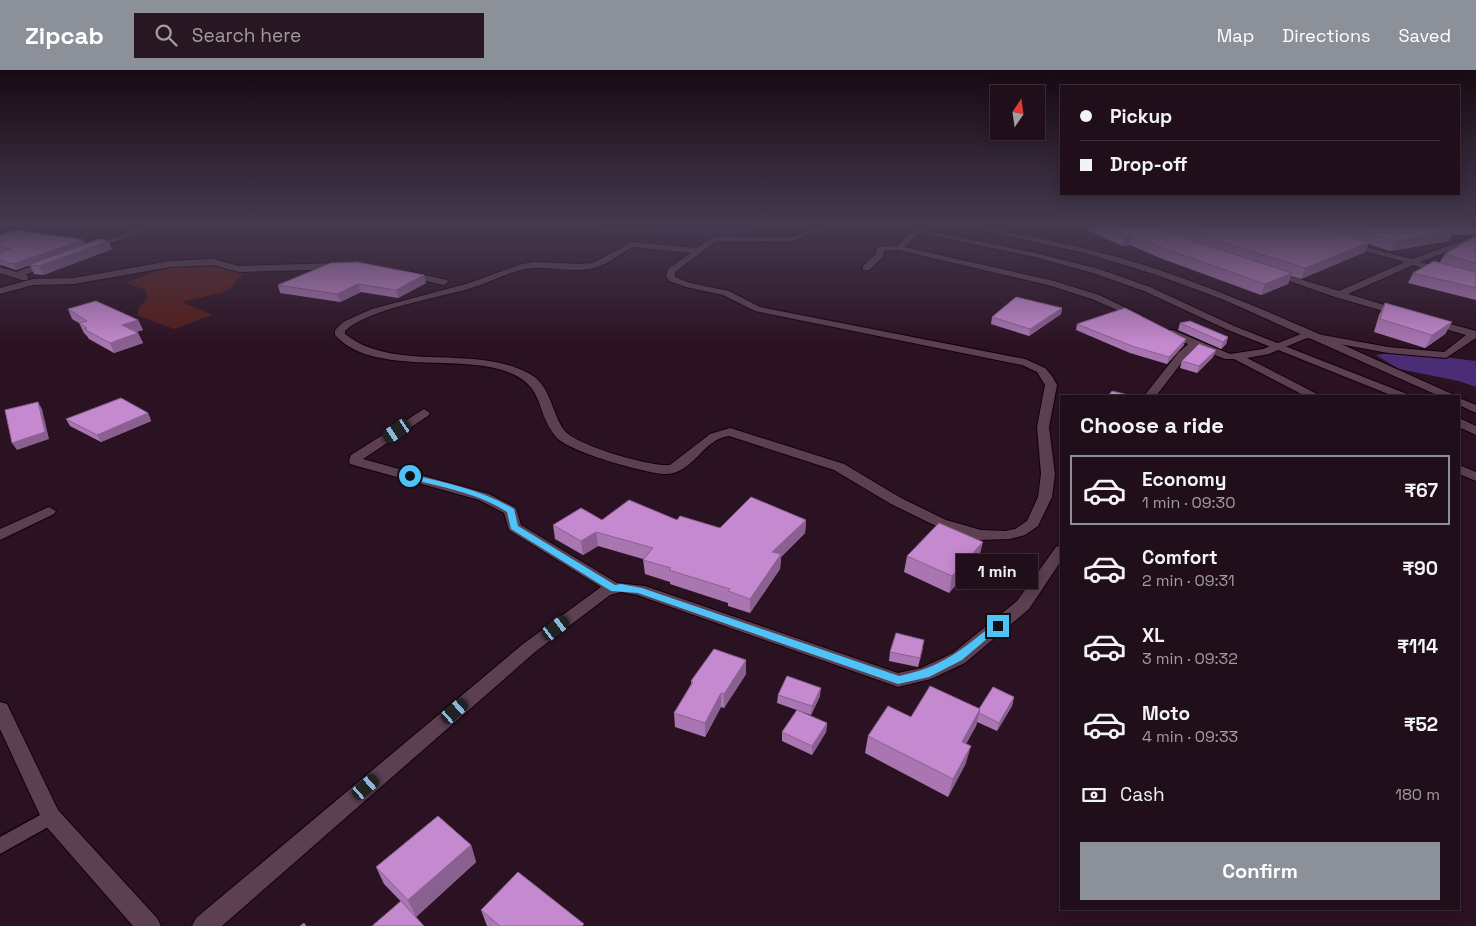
<!DOCTYPE html>
<meta charset="utf-8">
<style>
body{margin:0;font-family:"Space Grotesk",sans-serif;background:#281723;color:#f1f3f6;height:100vh;display:flex;flex-direction:column;font-size:19px;white-space:nowrap}
*{box-sizing:border-box;margin:0}
p{font-size:16px;color:#a29ca2}
.icon{flex:none;width:28px;height:28px;fill:none;stroke:currentColor;stroke-width:2;stroke-linecap:round;stroke-linejoin:round}
.map{position:relative;flex:1;overflow:hidden}
.side{position:absolute;left:1060px;top:325px;width:400px;height:515px;display:flex;flex-direction:column;background:#200e1a;border-radius:0px;box-shadow:0 2px 12px #0003,0 0 0 1px #3d2e39}
.side>*{flex:none}
.top-card{position:absolute;left:1060px;top:15px;width:400px;height:110px;border-radius:0px;box-shadow:0 2px 12px #0003,0 0 0 1px #3d2e39;display:grid;align-content:center;height:110px;padding:0 20px;background:#200e1a}
.needle{width:32px;rotate:13deg}
.controls{position:absolute;left:990px;top:15px;display:grid;gap:10px}
.controls a{display:grid;place-items:center;width:55px;height:55px;border-radius:0px;background:#200e1a;box-shadow:0 2px 12px #0003,0 0 0 1px #3d2e39;font-size:25px}
.end{position:absolute;width:22px;height:22px;margin:-11px;border:6px solid #4fc3f7;background:#111;box-shadow:0 0 0 2px #111}
.from{border-radius:50%}
.bubble{position:absolute;height:35px;border-radius:0px;background:#200e1a;box-shadow:0 2px 12px #0003,0 0 0 1px #3d2e39;font-size:16px;font-weight:700;line-height:35px;text-align:center}
.car{position:absolute;width:15px;height:30px;margin:-15px -8px;border-radius:6px;box-shadow:0 0 4px 1px #0007;background:linear-gradient(#222 24%,#8ab4d8 0 40%,#222 0 76%,#8ab4d8 0 86%,#222 0)}
.top-card b{display:flex;align-items:center;gap:18px;height:48px;font-size:19px}
.top-card b+b{border-top:1px solid #3d2e39}
.top-card i{width:12px;height:12px;background:#f1f3f6}
ul{padding:0;list-style:none}
li{display:flex;align-items:center;gap:15px;height:70px;margin:0 10px 8px;padding:0 10px;border:2px solid transparent;border-radius:0px}
li div{flex:1}
li b{display:block;font-size:19px}
li em{font-style:normal;font-weight:700}
li.on{border-color:#8c9099}
li>.icon{width:45px;height:45px;stroke-width:1.5}
h2{padding:0 20px;font-size:22px;line-height:60px}
.pay{display:flex;align-items:center;gap:12px;height:55px;padding:0 20px;font-size:19px}
.pay p{margin-inline-start:auto}
.primary-button{display:flex;gap:10px;margin-top:auto;padding:10px 20px}
.primary-button a{flex:1;height:58px;border-radius:0px;background:#8c9099;color:#fff;font-size:20px;font-weight:700;line-height:58px;text-align:center}
header{display:flex;align-items:center;gap:30px;box-sizing:border-box;height:70px;padding:0 25px;background:#8c9099;color:#fff}
header strong{font-size:24px}
nav{display:flex;gap:28px;margin-inline-start:auto;font-size:18px}
.search{width:350px;height:45px;background:#281723;display:flex;align-items:center;gap:12px;box-sizing:border-box;padding:0 18px;border-radius:0px;color:#a29ca2;font-size:19px}
.map>svg:first-child{display:block}
</style>
<header>
<strong>Zipcab</strong>
<div class="search"><svg class="icon" aria-label="search" viewBox="0 0 24 24"><circle cx="10" cy="10" r="6"/><path d="M15 15l6 6"/></svg>Search here</div>
<nav><a>Map</a><a>Directions</a><a>Saved</a></nav>
</header>
<div class="map">
<svg width="1476" height="856" viewBox="0 0 1476 856">
<rect width="100%" height="100%" fill="#2b1222"/>
<polygon fill="#551d19" points="208,195 245,201 228,221 182,232 212,245 174,259 137,245 140,236 147,229 146,220 126,213 164,198"/>
<g fill="#4b2d75">
<polygon points="428,155 746,155 749,156 753,163 720,164"/>
<polygon points="1400,282 1476,291 1476,317 1459,311 1399,299 1376,285"/>
</g>
<g fill="none" stroke-linecap="round" stroke-linejoin="round">
<defs>
<polygon id="service" points="51,739 57,742 60,747 57,752 0,784 0,767"/>
<g id="minor">
<polygon points="147,155 158,155 94,180 87,178"/>
<path d="M 823,155 L 834,155 L 792,171 L 716,171 L 675,202 L 675,207 L 690,213 L 729,221 L 760,237 L 1025,289 L 1045,298 L 1052,306 L 1057,315 L 1049,357 L 1055,404 L 1052,427 L 1038,456 L 1025,465 L 1010,469 L 980,470 L 936,456 L 891,434 L 834,400 L 729,366 C 702,369 693,406 663,404 C 642,402 569,382 556,367 C 533,339 547,314 502,300 C 455,285 370,305 335,265 L 335,260 L 343,252 L 372,239 L 466,214 L 522,194 L 535,192 L 581,194 L 593,193 L 632,172 L 696,178 L 714,167 L 791,167 ZM 633,177 L 691,183 L 668,199 L 666,206 L 669,211 L 686,217 L 723,225 L 755,241 L 1022,295 L 1037,302 L 1045,315 L 1037,357 L 1041,404 L 1038,427 L 1027,451 L 1015,459 L 1005,461 L 981,460 L 946,450 L 901,428 L 844,394 L 730,358 L 710,364 L 670,395 C 650,397 575,375 564,360 C 551,342 551,314 528,303 C 477,277 417,297 365,276 C 358,273 351,268 345,264 L 345,261 C 367,239 439,228 471,218 C 489,213 506,203 525,199 C 548,194 574,205 597,197 C 609,193 622,183 633,177 Z"/>
<polygon points="916,158 923,160 904,177 1054,211 1099,225 1143,246 1141,248 1135,248 1092,229 1048,215 898,180 884,181 883,187 869,200 863,200 863,196 876,184 877,177 897,176"/>
<polygon points="1476,166 1476,171 1420,192 1476,207 1476,213 1413,195 1348,224 1404,241 1404,245 1401,246 1335,227 1269,204 1273,201 1339,221 1405,192 1346,176 1346,172 1412,189"/>
<polygon points="213,189 239,196 340,193 344,196 340,199 239,202 213,195 170,197 74,214 33,215 0,224 0,218 33,209 74,208 170,191"/>
<polygon points="46,191 53,193 25,205 28,206 28,210 22,210 0,203 0,197 16,202"/>
<polygon points="406,201 447,210 448,212 444,215 403,206 402,204"/>
<polygon points="1431,249 1476,261 1476,268 1446,288 1388,283 1307,268 1269,284 1247,288 1317,324 1319,326 1305,326 1234,289 1225,289 1196,278 1186,287 1156,326 1144,326 1178,283 1188,274 1165,264 1165,260 1173,260 1230,284 1263,279 1306,262 1388,277 1444,282 1466,265 1428,254 1426,252"/>
<polygon points="424,339 430,343 428,346 363,389 489,424 516,438 521,455 617,513 645,516 898,603 921,598 953,583 1017,531 1056,477 1061,475 1061,491 1029,539 965,593 931,609 898,617 637,525 621,522 610,525 535,582 222,856 192,856 196,848 523,574 601,517 509,460 504,443 479,430 350,394 349,391 351,385"/>
<polygon points="1459,395 1476,402 1476,411 1459,404"/>
<polygon points="49,437 56,441 54,444 0,470 0,459"/>
<polygon points="0,632 7,634 58,740 157,848 161,856 133,856 44,754 0,659"/>
</g>
<g id="tertiary">
<polygon points="886,155 901,155 1035,183 1099,199 1150,217 1234,256 1407,324 1409,326 1393,326 1228,260 1144,221 1093,203 1034,187"/>
<path d="M 959,155 L 974,155 C 1037,168 1101,180 1162,201 C 1261,235 1356,281 1452,324 L 1454,326 L 1439,326 L 1222,229 L 1154,204 L 1085,183 Z"/>
<polygon points="1459,328 1476,335 1476,343 1459,335"/>
<polygon points="1459,348 1476,356 1476,365 1459,357"/>
</g>
</defs>
<use href="#service" stroke="#12010b" stroke-width="3"/>
<use href="#minor" stroke="#12010b" stroke-width="2"/>
<use href="#tertiary" stroke="#12010b" stroke-width="2"/>
<use href="#service" fill="#5c3f50" fill-rule="evenodd"/>
<use href="#minor" fill="#5c3f50" fill-rule="evenodd"/>
<use href="#tertiary" fill="#5c3f50" fill-rule="evenodd"/>
</g>
<g fill="#a976b2">
<polygon points="1077,155 1476,155 1476,164 1458,165 1453,164 1449,171 1390,181 1368,174 1365,182 1301,209 1291,206 1288,214 1261,225 1160,188 1130,175 1122,176"/>
<polygon points="0,165 83,170 85,174 108,171 112,179 43,205 34,204 30,195 16,200 1,195 0,196"/>
<polygon points="1476,166 1476,230 1408,213 1413,203 1440,192 1445,184"/>
<polygon points="426,213 398,228 361,222 340,232 280,223 278,215"/>
<polygon points="1385,233 1452,252 1445,264 1425,278 1374,262 1379,245"/>
<polygon points="1062,238 1061,244 1029,266 991,254 992,247"/>
<polygon points="68,239 138,250 143,260 136,262 138,263 143,273 114,283 89,269 87,266 84,263 79,253 72,249"/>
<polygon points="1180,253 1228,267 1226,274 1221,279 1178,260"/>
<polygon points="1077,254 1184,275 1167,294 1130,283 1076,260"/>
<polygon points="1216,280 1213,287 1197,303 1180,298 1182,291"/>
<polygon points="148,343 151,351 101,372 70,356 66,349"/>
<polygon points="602,450 677,450 720,458 806,450 805,463 781,487 780,499 750,543 728,536 728,533 670,514 670,512 645,504 643,489 598,476 583,485 555,469 553,455"/>
<polygon points="907,486 979,488 949,523 904,502"/>
<polygon points="923,578 918,597 889,591 890,582"/>
<polygon points="746,590 746,604 724,638 721,637 705,667 675,657 674,643 691,614 691,611"/>
<polygon points="778,625 820,626 811,645 777,633"/>
<polygon points="1014,627 1012,636 997,661 977,652 976,656 966,674 966,693 948,727 865,683 868,666 911,647 979,639"/>
<polygon points="827,653 826,662 812,685 782,671 782,662"/>
<polygon points="471,775 476,792 416,847 384,814 376,797"/>
<polygon points="481,840 584,856 487,856"/>
</g>
<g fill="#8a6091">
<polygon points="1454,161 1449,171 1390,181 1395,171"/>
<polygon points="1133,165 1130,175 1122,176 1125,166"/>
<polygon points="83,170 85,175 16,200 13,194"/>
<polygon points="108,171 112,179 43,205 39,196"/>
<polygon points="1370,172 1365,182 1301,209 1305,198"/>
<polygon points="1292,203 1288,214 1261,225 1265,214"/>
<polygon points="424,205 426,213 398,228 396,220"/>
<polygon points="358,214 361,222 340,232 337,224"/>
<polygon points="1062,238 1061,244 1029,266 1030,259"/>
<polygon points="138,250 143,260 126,265 122,255"/>
<polygon points="1452,252 1445,264 1425,278 1432,265"/>
<polygon points="138,263 143,273 114,283 110,273"/>
<polygon points="1228,267 1226,274 1221,279 1223,272"/>
<polygon points="1186,269 1184,275 1167,294 1169,287"/>
<polygon points="1216,280 1213,287 1197,303 1199,296"/>
<polygon points="38,332 42,339 49,369 17,380 12,373"/>
<polygon points="148,343 151,351 101,372 97,365"/>
<polygon points="806,450 805,463 781,487 780,499 750,543 750,529 772,482"/>
<polygon points="596,462 598,476 583,485 581,471"/>
<polygon points="983,472 979,488 949,523 952,506"/>
<polygon points="746,590 746,604 724,638 724,624"/>
<polygon points="821,618 820,626 811,645 812,636"/>
<polygon points="721,623 721,637 705,667 705,653"/>
<polygon points="1014,627 1012,636 997,661 999,653"/>
<polygon points="980,639 976,656 957,689 962,672"/>
<polygon points="827,653 826,662 812,685 812,676"/>
<polygon points="971,676 966,693 948,727 953,709"/>
<polygon points="471,775 476,792 416,847 408,830"/>
</g>
<g fill="#c589cf" stroke="#8a6091">
<polygon points="1101,155 1155,155 1179,166 1292,203 1265,214 1163,178 1133,165 1125,166"/>
<polygon points="1178,155 1312,155 1370,172 1305,198 1228,174"/>
<polygon points="1338,155 1432,155 1454,161 1395,171"/>
<polygon points="17,160 83,170 13,194 0,190 0,182 11,179 0,177 0,165"/>
<polygon points="1476,166 1476,193 1445,184"/>
<polygon points="99,169 108,171 39,196 29,195"/>
<polygon points="1434,191 1476,202 1476,218 1413,203"/>
<polygon points="357,192 424,205 396,220 358,214 337,224 278,215 331,193"/>
<polygon points="1016,227 1062,238 1030,259 992,247"/>
<polygon points="96,231 138,250 122,255 138,263 110,273 84,259 87,258 79,253 87,251 68,239"/>
<polygon points="1385,233 1452,252 1432,265 1380,249"/>
<polygon points="1125,238 1186,269 1169,287 1132,276 1077,254"/>
<polygon points="1190,251 1228,267 1223,272 1180,253"/>
<polygon points="1199,274 1216,280 1199,296 1182,291"/>
<polygon points="1112,321 1133,326 1108,326"/>
<polygon points="121,328 148,343 97,365 66,349"/>
<polygon points="38,332 45,362 12,373 5,340"/>
<polygon points="751,427 806,450 772,482 781,484 750,529 728,521 730,519 669,500 671,498 643,490 653,478 596,462 581,471 553,455 581,438 602,450 629,430 677,450 680,446 720,458"/>
<polygon points="939,453 983,472 952,506 907,486"/>
<polygon points="896,563 924,570 920,588 890,582"/>
<polygon points="714,579 746,590 724,624 721,623 705,653 674,643 693,612 691,611"/>
<polygon points="787,606 821,618 812,636 778,625"/>
<polygon points="930,616 980,639 962,672 971,676 953,709 868,666 888,636 911,647"/>
<polygon points="993,617 1014,627 999,653 979,643 980,639 979,639"/>
<polygon points="797,640 827,653 812,676 782,662"/>
<polygon points="438,746 471,775 408,830 376,797"/>
<polygon points="518,802 584,854 582,856 500,856 481,840"/>
<polygon points="401,831 424,856 372,856"/>
<polygon points="304,853 306,856 300,856"/>
</g>
<linearGradient id="sky" x2="0" y2="1"><stop stop-color="#180a13"/><stop offset="0.56" stop-color="#44394f"/><stop offset="1" stop-color="#44394f" stop-opacity="0"/></linearGradient>
<rect width="1476" height="275" fill="url(#sky)"/>
<path fill="#4fc3f7" d="M 410,404 C 445,413 483,420 514,439 L 518,456 L 615,515 L 621,514 L 642,518 L 899,606 C 942,597 960,581 994,554 L 1001,554 L 1002,556 L 962,590 L 929,607 L 898,614 L 638,523 L 611,521 L 511,459 L 507,442 C 478,423 441,417 407,408 L 407,405 Z"/>
</svg>
<div class="controls">
<a><svg class="needle" viewBox="-14 -14 28 28"><path d="M0-13l5 13h-10z" fill="#e53935"/><path d="M0 13l5-13h-10z" fill="#a29ca2"/></svg></a>
</div>
<i class="end from" style="left:410px;top:406px"></i>
<i class="end" style="left:998px;top:556px"></i>
<div class="bubble" style="left:956px;top:484px;width:82px">1 min</div>
<i class="car" style="left:397px;top:361px;rotate:236deg"></i>
<i class="car" style="left:556px;top:558px;rotate:53deg"></i>
<i class="car" style="left:455px;top:641px;rotate:49deg"></i>
<i class="car" style="left:366px;top:717px;rotate:49deg"></i>
<div class="top-card">
<b><i class="from"></i>Pickup</b>
<b><i></i>Drop-off</b>
</div>
<section class="side">
<h2>Choose a ride</h2>
<ul>
<li class="on"><svg class="icon" aria-label="car" viewBox="0 0 24 24"><path d="M5 17H2v-5l4-1 3-4h7l3 4 3 1v5h-3M9 17h6M6 11h13"/><circle cx="7" cy="17" r="2"/><circle cx="17" cy="17" r="2"/></svg><div><b>Economy</b><p>1 min · 09:30</p></div><em>₹67</em></li>
<li><svg class="icon" aria-label="car" viewBox="0 0 24 24"><path d="M5 17H2v-5l4-1 3-4h7l3 4 3 1v5h-3M9 17h6M6 11h13"/><circle cx="7" cy="17" r="2"/><circle cx="17" cy="17" r="2"/></svg><div><b>Comfort</b><p>2 min · 09:31</p></div><em>₹90</em></li>
<li><svg class="icon" aria-label="car" viewBox="0 0 24 24"><path d="M5 17H2v-5l4-1 3-4h7l3 4 3 1v5h-3M9 17h6M6 11h13"/><circle cx="7" cy="17" r="2"/><circle cx="17" cy="17" r="2"/></svg><div><b>XL</b><p>3 min · 09:32</p></div><em>₹114</em></li>
<li><svg class="icon" aria-label="car" viewBox="0 0 24 24"><path d="M5 17H2v-5l4-1 3-4h7l3 4 3 1v5h-3M9 17h6M6 11h13"/><circle cx="7" cy="17" r="2"/><circle cx="17" cy="17" r="2"/></svg><div><b>Moto</b><p>4 min · 09:33</p></div><em>₹52</em></li>
</ul>
<div class="pay"><svg class="icon" aria-label="cash" viewBox="0 0 24 24"><path d="M3 7h18v10H3z"/><circle cx="12" cy="12" r="2"/></svg>Cash<p>180 m</p></div>
<div class="primary-button"><a>Confirm</a></div>
</section>
</div>
